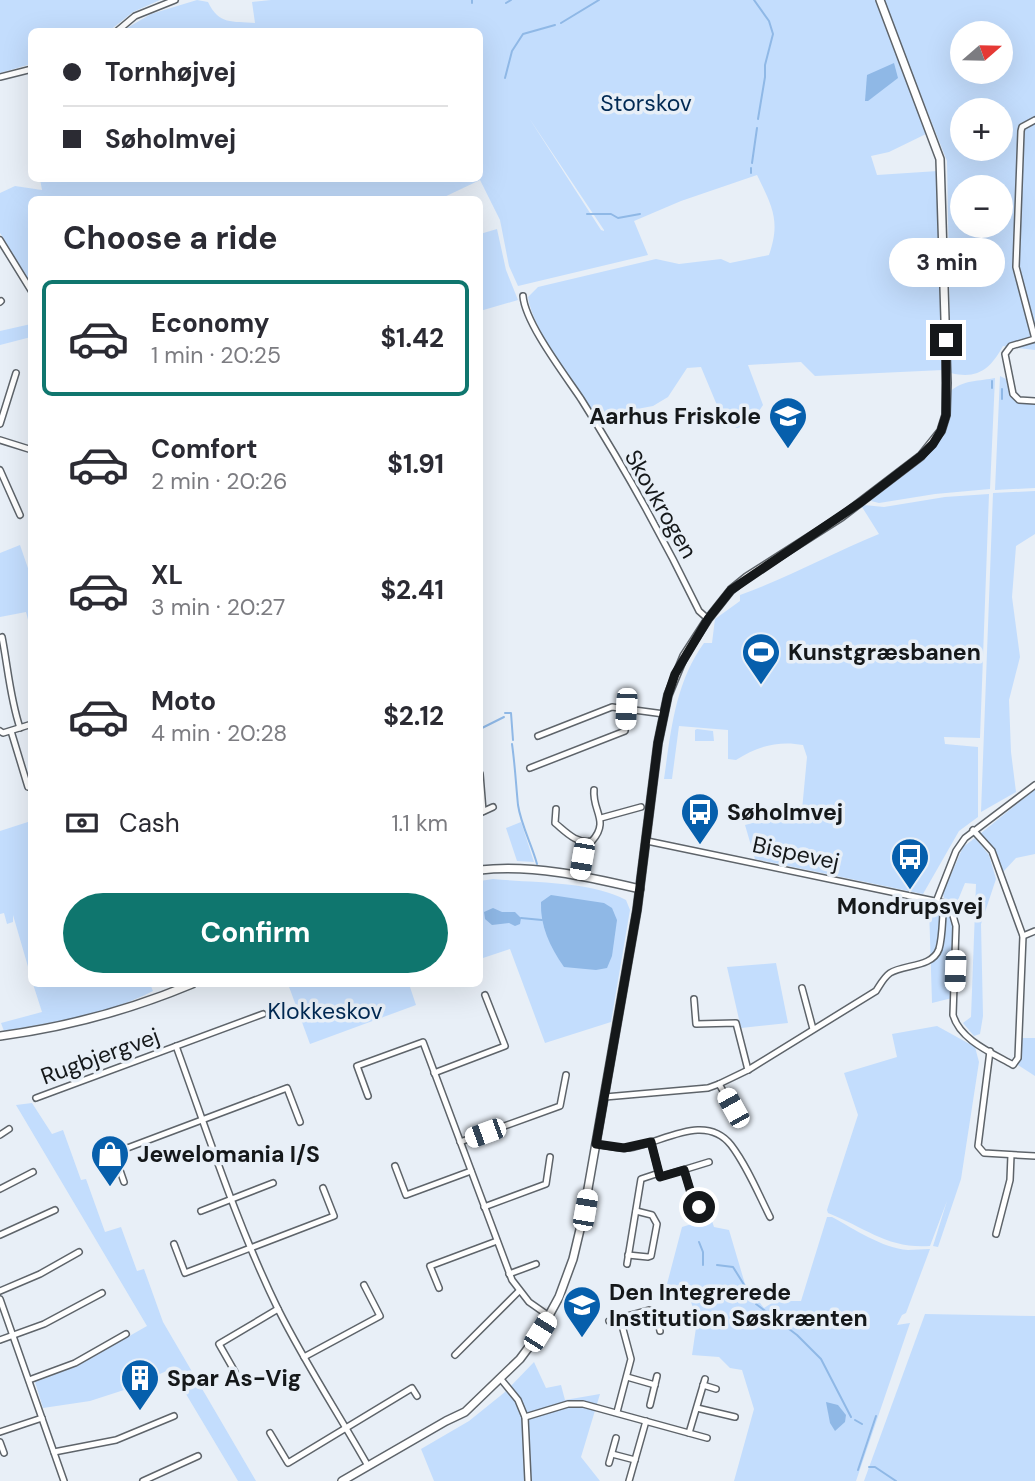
<!DOCTYPE html>
<meta charset="utf-8">
<style>
body{margin:0;font-family:"DM Sans",sans-serif;background:#f7f7f7;color:#2b2b33;height:100vh;display:flex;flex-direction:column;font-size:26px;white-space:nowrap}
*{box-sizing:border-box;margin:0}
p{font-size:23px;color:#7c7c81}
.icon{flex:none;width:38px;height:38px;fill:none;stroke:currentColor;stroke-width:2;stroke-linecap:round;stroke-linejoin:round}
.map{position:relative;flex:1;overflow:hidden}
.side{position:absolute;left:28px;top:196px;width:455px;height:791px;display:flex;flex-direction:column;background:#fff;border-radius:10px;box-shadow:0 7px 28px #0002}
.side>*{flex:none}
.hud{position:absolute;left:28px;top:28px;width:455px;height:154px;border-radius:10px;box-shadow:0 7px 28px #0002;display:grid;align-content:center;height:154px;padding:0 35px;background:#fff}
.needle{width:46px;rotate:70deg}
.buttons{position:absolute;left:950px;top:21px;display:grid;gap:14px}
.buttons a{display:grid;place-items:center;width:63px;height:63px;border-radius:50%;background:#fff;box-shadow:0 7px 28px #0002;font-size:35px}
.end{position:absolute;width:32px;height:32px;margin:-16px;border:9px solid #15181a;background:#fff;box-shadow:0 0 0 4px #fff}
.from{border-radius:50%}
.bubble{position:absolute;height:49px;border-radius:24px;background:#fff;box-shadow:0 7px 28px #0002;font-size:23px;font-weight:700;line-height:49px;text-align:center}
.car{position:absolute;width:21px;height:42px;margin:-21px -10px;border-radius:9px;box-shadow:0 0 5px 2px #0007;background:linear-gradient(#fff 24%,#345 0 40%,#fff 0 76%,#345 0 86%,#fff 0)}
.hud b{display:flex;align-items:center;gap:24px;height:66px;font-size:26px}
.hud b+b{border-top:2px solid #e1e1e2}
.hud i{width:18px;height:18px;background:#2b2b33}
ul{padding:0;list-style:none}
li{display:flex;align-items:center;gap:21px;height:116px;margin:0 14px 10px;padding:0 21px;border:4px solid transparent;border-radius:10px}
li div{flex:1}
li b{display:block;font-size:26px}
li em{font-style:normal;font-weight:700}
li.on{border-color:#0f766e}
li>.icon{width:63px;height:63px;stroke-width:1.5}
h2{padding:0 35px;font-size:32px;line-height:84px}
.pay{display:flex;align-items:center;gap:18px;height:77px;padding:0 35px;font-size:26px}
.pay p{margin-inline-start:auto}
.action{display:flex;gap:14px;margin-top:auto;padding:14px 35px}
.action a{flex:1;height:80px;border-radius:42px;background:#0f766e;color:#fff;font-size:28px;font-weight:700;line-height:80px;text-align:center}
.map>svg:first-child{display:block}
</style>
<div class="map">
<svg width="1035" height="1481" viewBox="0 0 1035 1481">
<rect width="100%" height="100%" fill="#e8eff7"/>
<g fill="#c3ddfd" fill-rule="evenodd">
<polygon points="0,0 160,0 133,12 109,31 32,32 31,64 0,73"/>
<path d="M 197,0 L 208,2 C 219,25 232,21 255,23 L 252,2 L 271,0 L 875,0 L 926,134 L 889,152 L 871,156 L 877,175 L 938,171 L 943,370 L 815,376 L 801,362 L 748,365 L 763,405 L 751,423 L 737,428 L 724,422 L 701,367 L 687,368 L 668,397 L 653,406 L 594,417 C 576,387 532,329 528,297 L 538,287 L 656,259 L 679,264 L 721,259 L 730,263 L 769,255 C 781,221 772,206 757,175 L 681,201 L 634,221 L 648,255 L 518,286 L 509,266 L 500,220 L 480,180 L 438,200 L 32,200 L 31,284 L 0,233 L 0,193 L 15,186 L 42,190 L 40,179 L 480,178 L 480,32 L 122,31 L 151,14 ZM 529,118 L 604,230 L 604,231 L 601,230 Z"/>
<path d="M 883,0 L 1035,0 L 1035,350 L 1003,346 C 991,368 978,380 951,373 L 947,161 ZM 962,33 L 1001,33 L 1001,72 L 962,72 ZM 962,110 L 1001,110 L 1001,149 L 962,149 ZM 962,187 L 1001,187 L 1001,226 L 962,226 Z"/>
<polygon points="497,229 506,270 518,300 480,311 480,234"/>
<polygon points="31,324 31,337 0,345 0,331"/>
<polygon points="1000,376 1006,379 1012,398 1035,405 1035,488 995,490"/>
<path d="M 995,378 L 990,489 L 935,494 L 879,503 L 871,501 C 876,494 884,489 892,483 C 934,449 947,449 951,391 C 962,380 981,381 995,378 Z"/>
<polygon points="1035,491 1035,534 1016,546 1012,597 1020,657 1009,700 1011,752 1016,792 981,812 993,493"/>
<path d="M 989,494 L 980,738 L 944,737 L 945,744 L 978,747 L 978,817 L 959,831 L 923,894 L 755,859 L 745,825 L 802,810 L 807,757 L 803,745 C 778,740 756,747 736,760 L 728,759 L 728,730 L 679,726 L 672,779 L 664,779 C 671,731 675,683 704,643 L 712,643 L 715,619 L 740,601 L 740,595 C 788,578 832,553 879,534 L 862,507 L 864,505 L 884,507 L 945,497 Z"/>
<polygon points="20,545 31,577 31,631 26,612 0,617 0,553"/>
<polygon points="697,729 713,731 714,741 695,741 695,730"/>
<polygon points="1035,789 1035,854 1016,858 1003,872 993,849 980,834"/>
<polygon points="31,821 32,821 31,977 13,915 13,922 7,924 4,913 0,914 0,831"/>
<polygon points="521,822 534,862 517,861 506,828"/>
<polygon points="975,838 989,855 996,879 981,924 983,1016 980,1034 974,1036 963,1023 971,1017 976,884 965,883 956,905 944,900 943,893 963,847"/>
<path d="M 493,879 C 533,883 591,881 626,900 L 630,910 L 611,1022 L 545,1043 L 510,949 L 480,959 L 480,881 Z"/>
<path d="M 929,907 C 944,910 949,912 954,927 L 952,998 L 932,1003 Z"/>
<polygon points="776,963 788,1023 741,1028 727,967"/>
<path d="M 33,984 L 150,984 L 153,991 C 106,1015 55,1022 4,1031 L 1,1023 L 42,1012 Z"/>
<polygon points="288,984 409,984 416,1005 310,1044"/>
<path d="M 937,1026 L 975,1047 L 979,1062 L 961,1179 L 938,1247 L 933,1246 L 947,1201 L 930,1246 C 888,1249 866,1228 828,1213 L 827,1210 L 858,1115 L 844,1073 L 897,1057 L 892,1034 Z"/>
<polygon points="1022,1038 1035,1038 1035,1076 1018,1065"/>
<polygon points="32,1103 52,1134 63,1130 81,1180 86,1179 105,1232 121,1227 137,1271 144,1269 163,1322 256,1481 238,1481 171,1369 124,1390 90,1401 43,1408 35,1382 77,1366 147,1326 16,1105"/>
<path d="M 827,1217 L 832,1217 C 854,1229 882,1248 908,1250 C 915,1250 923,1249 930,1249 L 906,1313 L 902,1315 L 897,1325 L 910,1323 L 856,1481 L 734,1481 L 754,1409 L 742,1370 L 730,1368 L 719,1357 L 692,1355 L 697,1321 L 687,1289 L 667,1284 L 682,1227 L 711,1218 L 714,1227 L 729,1230 L 745,1284 L 764,1308 L 775,1301 L 801,1301 Z"/>
<polygon points="925,1314 1035,1316 1035,1481 864,1481"/>
<polygon points="534,1362 546,1388 561,1385 565,1400 600,1394 581,1457 600,1481 434,1481 421,1449 469,1421 505,1392"/>
</g>
<g fill="#8fb8e6">
<polygon points="894,63 898,78 868,101 865,101 867,75"/>
<path d="M 551,895 L 604,903 L 612,908 L 617,920 L 612,956 L 607,968 L 596,970 L 564,967 C 550,947 540,926 541,902 Z"/>
<polygon points="493,908 502,912 515,912 521,918 520,924 515,926 509,923 492,925 485,919 484,912"/>
<polygon points="826,1402 838,1405 846,1415 845,1422 835,1431 830,1423"/>
</g>
<g fill="none" stroke-linecap="round" stroke-linejoin="round">
<g stroke="#8fb8e6" stroke-width="2">
<polyline points="754,0 769,21 773,34 765,65 765,77 758,119"/>
<polyline points="472,3 472,0"/>
<polyline points="506,3 511,0"/>
<polyline points="561,23 599,0"/>
<polyline points="505,78 512,51 523,34 555,25"/>
<polyline points="752,163 757,128"/>
<polyline points="751,173 751,168"/>
<polyline points="587,214 611,214 618,218 640,214"/>
<polyline points="992,381 992,388"/>
<polyline points="1002,389 1002,399"/>
<polyline points="505,713 511,713 513,740"/>
<polyline points="480,729 504,717"/>
<path d="M 512,744 C 515,765 516,785 518,805 C 521,825 532,845 537,864"/>
<polyline points="521,918 542,920"/>
<polyline points="699,1242 703,1252 703,1265"/>
<polyline points="717,1265 733,1267 753,1299"/>
<polyline points="756,1304 797,1335 821,1359 851,1417"/>
<polyline points="855,1420 862,1424"/>
<polyline points="869,1467 875,1467 896,1481"/>
<polyline points="858,1470 876,1416"/>
</g>
<defs>
<g id="minor">
<polyline points="116,32 135,16 175,0"/>
<polyline points="0,77 32,69"/>
<polyline points="1035,120 1022,127 1021,131 1016,267 1035,339 1011,346 1005,354 1013,394 1019,400 1035,401"/>
<polyline points="0,240 32,292"/>
<path d="M 523,296 C 525,323 565,375 581,399 C 624,467 664,539 699,611 L 708,619"/>
<polyline points="0,302 1,301"/>
<polyline points="0,424 16,373"/>
<polyline points="0,440 32,450"/>
<polyline points="0,470 20,515"/>
<path d="M 0,638 L 2,637 C 8,668 10,698 20,728"/>
<polyline points="0,731 3,733 32,724"/>
<polyline points="11,731 28,787"/>
<polyline points="538,736 612,707 664,714"/>
<polyline points="530,768 625,731 626,709"/>
<polyline points="480,774 483,811"/>
<path d="M 556,809 L 555,823 C 566,832 576,844 592,841 C 610,821 592,811 594,790"/>
<polyline points="480,813 493,807"/>
<polyline points="601,818 641,807"/>
<path d="M 647,841 L 944,903 L 952,912 L 956,926 L 953,1015 C 960,1040 992,1053 1013,1065 L 1018,1058 L 1023,936 L 992,851 L 973,830"/>
<polyline points="579,876 585,843"/>
<polyline points="936,902 956,851 965,838 1035,785"/>
<polyline points="1023,936 1035,931"/>
<polyline points="802,988 813,1029"/>
<polyline points="694,999 696,1024 736,1023 748,1070"/>
<path d="M 176,1046 C 208,1134 237,1225 278,1309 C 305,1363 338,1413 368,1466"/>
<polyline points="990,1051 978,1146 984,1153 1035,1156"/>
<polyline points="434,1073 505,1046 485,995"/>
<polyline points="719,1084 733,1108"/>
<polyline points="368,1096 357,1066 423,1042 512,1280 529,1302 549,1316"/>
<path d="M 605,1097 L 708,1088 L 719,1084 L 748,1070 L 876,991 C 880,985 884,977 890,973 C 904,964 932,968 939,949 C 943,935 942,918 944,903"/>
<polyline points="36,1098 263,1014"/>
<polyline points="0,1135 9,1129"/>
<polyline points="460,1142 560,1106 566,1075"/>
<polyline points="651,1142 660,1177 709,1162"/>
<path d="M 596,1144 C 609,1146 622,1150 634,1147 C 665,1141 706,1113 731,1145 C 747,1166 758,1193 770,1217"/>
<polyline points="395,1166 406,1195 471,1171"/>
<polyline points="684,1170 694,1203 699,1207 703,1217"/>
<polyline points="124,1182 114,1153 287,1088 300,1122"/>
<polyline points="0,1189 33,1172"/>
<polyline points="484,1207 546,1184 550,1157"/>
<polyline points="201,1211 273,1183"/>
<polyline points="996,1234 1010,1180 1011,1155"/>
<polyline points="0,1235 55,1210"/>
<polyline points="174,1244 185,1273 334,1216 323,1188"/>
<polyline points="628,1255 648,1257 651,1256 657,1224 652,1215 636,1211"/>
<polyline points="627,1264 641,1179 659,1173"/>
<polyline points="509,1274 536,1264"/>
<polyline points="439,1288 430,1266 497,1241"/>
<polyline points="0,1291 40,1274 79,1252"/>
<polyline points="0,1299 64,1481"/>
<polyline points="609,1321 649,1310 656,1312 660,1331"/>
<polyline points="0,1340 44,1324 102,1293"/>
<polyline points="455,1355 519,1291"/>
<polyline points="304,1357 380,1316 364,1285"/>
<polyline points="235,1372 219,1344 278,1309"/>
<polyline points="627,1377 655,1385"/>
<polyline points="500,1378 518,1400 525,1417 528,1481"/>
<polyline points="29,1380 75,1363 126,1334"/>
<polyline points="703,1385 716,1389"/>
<polyline points="650,1405 657,1376"/>
<polyline points="697,1408 735,1417"/>
<polyline points="617,1412 631,1359 620,1318"/>
<polyline points="525,1417 568,1404 583,1404 707,1438"/>
<polyline points="0,1432 42,1418"/>
<polyline points="270,1433 288,1463 412,1388 417,1396"/>
<polyline points="689,1433 705,1379"/>
<polyline points="0,1442 4,1453"/>
<polyline points="54,1452 116,1440 174,1416"/>
<polyline points="612,1454 635,1460"/>
<polyline points="609,1463 616,1438"/>
<polyline points="143,1481 198,1456"/>
<polyline points="629,1481 646,1421"/>
</g>
<g id="tertiary">
<path d="M 480,870 C 533,864 588,877 640,889"/>
<path d="M 0,1036 C 67,1027 130,1010 192,984"/>
<polyline points="342,1481 446,1421 465,1412 520,1359 540,1332 559,1297 573,1259 583,1217 637,910 658,743 668,695 684,656 708,619 731,590 747,577 841,517 921,456 941,431 946,415 947,383 940,159 880,0"/>
</g>
</defs>
<use href="#minor" stroke="#5e646a" stroke-width="8"/>
<use href="#tertiary" stroke="#5e646a" stroke-width="10"/>
<use href="#minor" stroke="#fff" stroke-width="5"/>
<use href="#tertiary" stroke="#fff" stroke-width="7"/>
</g>
<g fill="none" stroke-linecap="round" stroke-linejoin="round">
<polyline stroke="#15181a" stroke-width="9" points="699,1207 694,1203 684,1170 660,1177 651,1142 624,1148 596,1144 637,910 658,743 668,695 675,674 708,619 731,590 861,502 921,456 933,444 941,431 946,415 946,340"/>
</g>
<defs>
<symbol id="school-pin" viewBox="-11 -11 22 30"><path d="M0 17L-7.5 6A9.5 9.5 0 1 1 7.5 6Z" fill="#065fac" stroke="#e8eff7"/><path d="M0-5L7-2L0 1L-7-2ZM-4 1L0 2.5L4 1V4Q0 6-4 4Z" fill="#fff"/></symbol>
<symbol id="stadium-pin" viewBox="-11 -11 22 30"><path d="M0 17L-7.5 6A9.5 9.5 0 1 1 7.5 6Z" fill="#065fac" stroke="#e8eff7"/><path d="M0-5a6.5 5 0 1 0 0 10a6.5 5 0 1 0 0-10ZM-3.5-1.8h7v3.6h-7Z" fill="#fff"/></symbol>
<symbol id="bus-pin" viewBox="-11 -11 22 30"><path d="M0 17L-7.5 6A9.5 9.5 0 1 1 7.5 6Z" fill="#065fac" stroke="#e8eff7"/><path d="M-5-6H5V4H4V6H2V4H-2V6H-4V4H-5ZM-3.5-4V0h7V-4ZM-3.5 1.2v1.5H-2V1.2ZM2 1.2v1.5H3.5V1.2Z" fill="#fff"/></symbol>
<symbol id="shop-pin" viewBox="-11 -11 22 30"><path d="M0 17L-7.5 6A9.5 9.5 0 1 1 7.5 6Z" fill="#065fac" stroke="#e8eff7"/><path d="M-5-2.5h2.3a2.7 3.5 0 0 1 5.4 0H5L5.5 6h-11ZM-1.5-2.5h3a1.5 2.3 0 0 0-3 0Z" fill="#fff"/></symbol>
<symbol id="building-pin" viewBox="-11 -11 22 30"><path d="M0 17L-7.5 6A9.5 9.5 0 1 1 7.5 6Z" fill="#065fac" stroke="#e8eff7"/><path d="M-4-6H4V6H1V3H-1V6H-4ZM-2.5-4.3h1.7v1.8h-1.7ZM.8-4.3h1.7v1.8H.8ZM-2.5-1h1.7V.8h-1.7ZM.8-1h1.7V.8H.8Z" fill="#fff"/></symbol>
</defs>
<g fill-rule="evenodd">
<use href="#school-pin" x="766" y="394" width="44" height="60"/>
<use href="#stadium-pin" x="739" y="630" width="44" height="60"/>
<use href="#bus-pin" x="678" y="790" width="44" height="60"/>
<use href="#bus-pin" x="888" y="835" width="44" height="60"/>
<use href="#shop-pin" x="88" y="1132" width="44" height="60"/>
<use href="#school-pin" x="560" y="1283" width="44" height="60"/>
<use href="#building-pin" x="118" y="1356" width="44" height="60"/>
</g>
<g text-anchor="middle" stroke-width="7" stroke-linejoin="round" paint-order="stroke">
<g font-size="23" fill="#002953" stroke="#e8eff7">
<text x="646" y="111">Storskov</text>
<text x="325" y="1019">Klokkeskov</text>
</g>
<g font-size="23" font-weight="bold" fill="#15181a" stroke="#e8eff7" text-anchor="start">
<text x="761" y="424" text-anchor="end">Aarhus Friskole</text>
<text x="788" y="660">Kunstgræsbanen</text>
<text x="727" y="820">Søholmvej</text>
<text x="910" y="914" text-anchor="middle">Mondrupsvej</text>
<text x="137" y="1162">Jewelomania I/S</text>
<text x="609" y="1300">Den Integrerede<tspan x="609" dy="26">Institution Søskrænten</tspan></text>
<text x="167" y="1386">Spar As-Vig</text>
</g>
<g font-size="23" fill="#15181a" stroke="#e8eff7">
<text transform="translate(661 504) rotate(60)" y="8">Skovkrogen</text>
<text transform="translate(796 853) rotate(12)" y="8">Bispevej</text>
<text transform="translate(100 1056) rotate(-20)" y="8">Rugbjergvej</text>
</g>
</g>
</svg>
<div class="buttons">
<a><svg class="needle" viewBox="-14 -14 28 28"><path d="M0-13l5 13h-10z" fill="#e53935"/><path d="M0 13l5-13h-10z" fill="#7c7c81"/></svg></a>
<a>+</a>
<a>−</a>
</div>
<i class="end from" style="left:699px;top:1207px"></i>
<i class="end" style="left:946px;top:340px"></i>
<div class="bubble" style="left:889px;top:238px;width:116px">3 min</div>
<i class="car" style="left:626px;top:709px;rotate:183deg"></i>
<i class="car" style="left:582px;top:859px;rotate:190deg"></i>
<i class="car" style="left:955px;top:971px;rotate:182deg"></i>
<i class="car" style="left:733px;top:1108px;rotate:331deg"></i>
<i class="car" style="left:485px;top:1133px;rotate:250deg"></i>
<i class="car" style="left:585px;top:1210px;rotate:10deg"></i>
<i class="car" style="left:540px;top:1332px;rotate:32deg"></i>
<div class="hud">
<b><i class="from"></i>Tornhøjvej</b>
<b><i></i>Søholmvej</b>
</div>
<section class="side">
<h2>Choose a ride</h2>
<ul>
<li class="on"><svg class="icon" aria-label="car" viewBox="0 0 24 24"><path d="M5 17H2v-5l4-1 3-4h7l3 4 3 1v5h-3M9 17h6M6 11h13"/><circle cx="7" cy="17" r="2"/><circle cx="17" cy="17" r="2"/></svg><div><b>Economy</b><p>1 min · 20:25</p></div><em>$1.42</em></li>
<li><svg class="icon" aria-label="car" viewBox="0 0 24 24"><path d="M5 17H2v-5l4-1 3-4h7l3 4 3 1v5h-3M9 17h6M6 11h13"/><circle cx="7" cy="17" r="2"/><circle cx="17" cy="17" r="2"/></svg><div><b>Comfort</b><p>2 min · 20:26</p></div><em>$1.91</em></li>
<li><svg class="icon" aria-label="car" viewBox="0 0 24 24"><path d="M5 17H2v-5l4-1 3-4h7l3 4 3 1v5h-3M9 17h6M6 11h13"/><circle cx="7" cy="17" r="2"/><circle cx="17" cy="17" r="2"/></svg><div><b>XL</b><p>3 min · 20:27</p></div><em>$2.41</em></li>
<li><svg class="icon" aria-label="car" viewBox="0 0 24 24"><path d="M5 17H2v-5l4-1 3-4h7l3 4 3 1v5h-3M9 17h6M6 11h13"/><circle cx="7" cy="17" r="2"/><circle cx="17" cy="17" r="2"/></svg><div><b>Moto</b><p>4 min · 20:28</p></div><em>$2.12</em></li>
</ul>
<div class="pay"><svg class="icon" aria-label="cash" viewBox="0 0 24 24"><path d="M3 7h18v10H3z"/><circle cx="12" cy="12" r="2"/></svg>Cash<p>1.1 km</p></div>
<div class="action"><a>Confirm</a></div>
</section>
</div>
